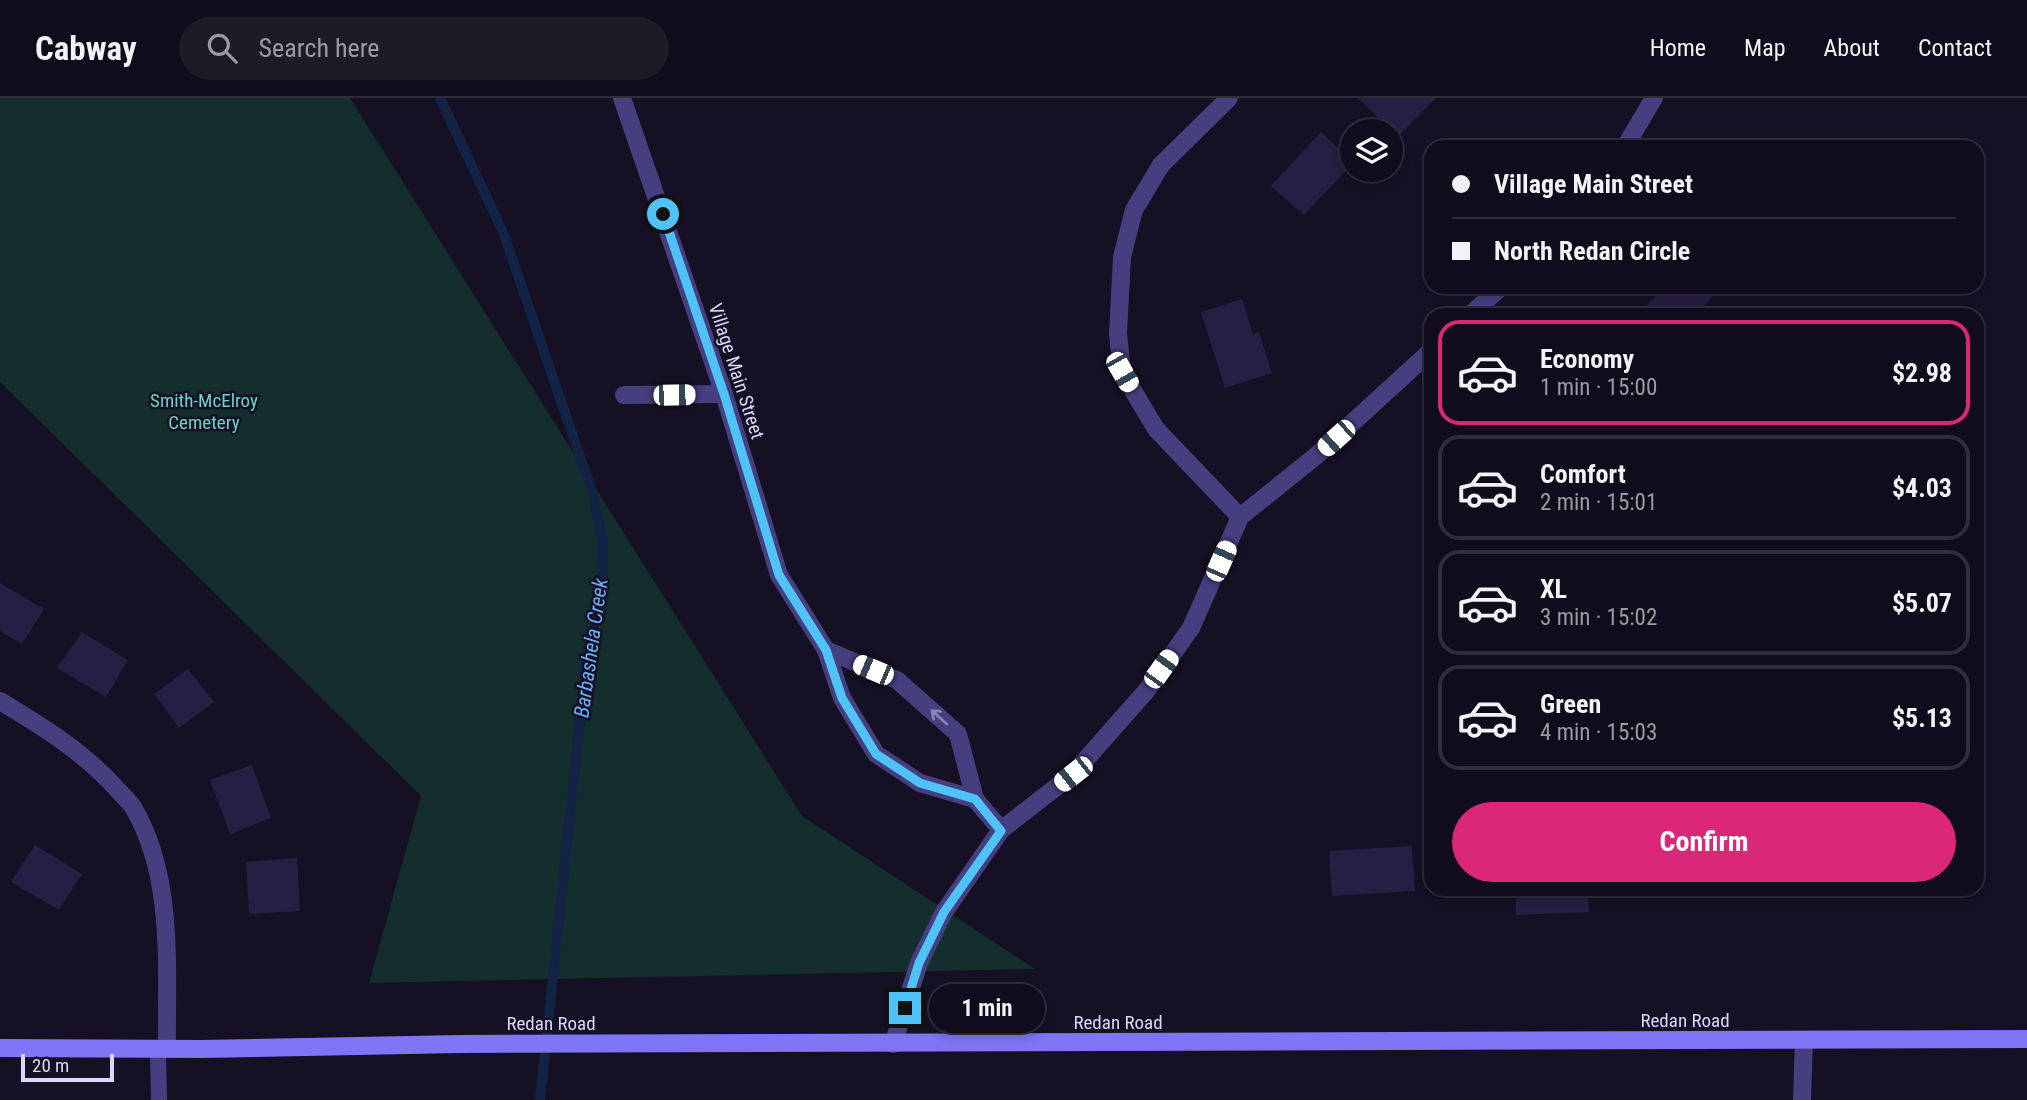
<!DOCTYPE html>
<meta charset="utf-8">
<style>
body{margin:0;font-family:"Roboto Condensed",sans-serif;background:#1e1a28;color:#f1f3f6;height:100vh;display:flex;flex-direction:column;font-size:26px;white-space:nowrap}
*{box-sizing:border-box;margin:0}
p{font-size:23px;color:#9c9ba3}
.icon{flex:none;width:38px;height:38px;fill:none;stroke:currentColor;stroke-width:2;stroke-linecap:round;stroke-linejoin:round}
.map{position:relative;flex:1;overflow:hidden}
.panel{position:absolute;left:1424px;top:210px;width:560px;height:588px;display:flex;flex-direction:column;background:#100c1b;border-radius:21px;box-shadow:0 4px 10px #0003,0 0 0 2px #302c3a}
.panel>*{flex:none}
.top-card{position:absolute;left:1424px;top:42px;width:560px;height:154px;border-radius:21px;box-shadow:0 4px 10px #0003,0 0 0 2px #302c3a;display:grid;align-content:center;height:154px;padding:0 28px;background:#100c1b}
.controls{position:absolute;left:1340px;top:21px;display:grid;gap:14px}
.controls a{display:grid;place-items:center;width:63px;height:63px;border-radius:50%;background:#100c1b;box-shadow:0 4px 10px #0003,0 0 0 2px #302c3a;font-size:35px}
.scale{position:absolute;left:21px;bottom:18px;width:93px;box-sizing:border-box;padding-left:7px;border:4px solid #dcd6fc;border-top:0;font-size:19px;line-height:24px;white-space:nowrap;color:#dcd6fc;-webkit-text-stroke:5px #151024;paint-order:stroke}
.end{position:absolute;width:32px;height:32px;margin:-16px;border:9px solid #4fc3f7;background:#111;box-shadow:0 0 0 4px #111}
.from{border-radius:50%}
.bubble{position:absolute;height:49px;border-radius:24px;background:#100c1b;box-shadow:0 4px 10px #0003,0 0 0 2px #302c3a;font-size:23px;font-weight:700;line-height:49px;text-align:center}
.car{position:absolute;width:21px;height:42px;margin:-21px -10px;border-radius:9px;box-shadow:0 0 5px 2px #0007;background:linear-gradient(#fff 24%,#345 0 40%,#fff 0 76%,#345 0 86%,#fff 0)}
.top-card b{display:flex;align-items:center;gap:24px;height:66px;font-size:26px}
.top-card b+b{border-top:2px solid #302c3a}
.top-card i{width:18px;height:18px;background:#f1f3f6}
ul{padding:12px 0 0;list-style:none}
li{display:flex;align-items:center;gap:21px;height:105px;margin:0 14px 10px;padding:0 14px;border:4px solid #302c3a;border-radius:21px}
li div{flex:1}
li b{display:block;font-size:26px}
li em{font-style:normal;font-weight:700}
li.active{border-color:#db2777}
li>.icon{width:63px;height:63px;stroke-width:1.5}
.primary-button{display:flex;gap:14px;margin-top:auto;padding:14px 28px}
.primary-button a{flex:1;height:80px;border-radius:42px;background:#db2777;color:#fff;font-size:28px;font-weight:700;line-height:80px;text-align:center}
header{display:flex;align-items:center;gap:42px;box-sizing:border-box;height:98px;padding:0 35px;background:#100c1b;border-bottom:2px solid #302c3a}
header strong{font-size:33px}
nav{display:flex;gap:38px;margin-inline-start:auto;font-size:24px}
.search{width:490px;height:63px;background:#1e1a28;display:flex;align-items:center;gap:18px;box-sizing:border-box;padding:0 24px;border-radius:38px;color:#9c9ba3;font-size:26px}
.map>svg:first-child{display:block}
</style>
<header>
<strong>Cabway</strong>
<div class="search"><svg class="icon" aria-label="search" viewBox="0 0 24 24"><circle cx="10" cy="10" r="6"/><path d="M15 15l6 6"/></svg>Search here</div>
<nav><a>Home</a><a>Map</a><a>About</a><a>Contact</a></nav>
</header>
<div class="map">
<svg width="2027" height="1002" viewBox="0 0 2027 1002">
<rect width="100%" height="100%" fill="#151024"/>
<polygon fill="#142d2d" points="0,0 350,0 802,718 1035,871 369,885 421,698 0,284"/>
<g fill="none" stroke-linecap="round" stroke-linejoin="round">
<polyline stroke="#122346" stroke-width="10" points="440,0 503,134 593,396 602,440 603,487 586,564 540,1002"/>
</g>
<g fill="#271e43">
<polygon points="1358,0 1436,0 1398,39"/>
<polygon points="1321,34 1353,65 1304,117 1271,88"/>
<polygon points="1664,189 1710,189 1716,195 1695,217 1638,217"/>
<polygon points="1242,201 1253,236 1259,234 1272,275 1225,290 1201,214"/>
<polygon points="0,485 44,511 22,546 0,533"/>
<polygon points="82,534 128,562 106,599 57,570"/>
<polygon points="1978,544 1984,544 1985,649 1978,649"/>
<polygon points="188,571 214,604 179,630 154,596"/>
<polygon points="252,667 271,720 230,736 210,682"/>
<polygon points="35,747 82,776 59,812 11,784"/>
<polygon points="1412,748 1415,793 1332,798 1329,753"/>
<polygon points="297,760 300,813 249,816 246,764"/>
<polygon points="1515,791 1588,791 1589,814 1516,817"/>
</g>
<g fill="none" stroke-linecap="round" stroke-linejoin="round">
<polyline stroke="#453f7f" stroke-width="16" points="158,950 159,1002"/>
<g stroke="#453f7f" stroke-width="18">
<polyline points="622,0 724,296 779,477 826,552 842,600 876,656 920,685 975,701"/>
<polyline points="1229,0 1161,67 1134,112 1122,159 1118,236 1122,274 1156,331 1240,419"/>
<polyline points="1625,49 1654,0"/>
<polyline points="1470,217 1501,189"/>
<polyline points="624,297 724,296"/>
<polyline points="826,552 897,582 958,636 975,701 1001,732"/>
<path d="M 0,603 C 43,629 81,652 115,689 C 121,696 128,702 133,709 C 175,780 166,871 167,950"/>
<polyline points="893,946 919,865 944,814 1001,732 1073,676 1147,592 1191,530 1240,419 1317,357 1432,252"/>
<polyline points="1802,1002 1804,942"/>
</g>
<polyline stroke="#7e74f4" stroke-width="18" points="0,950 201,951 461,946 2027,941"/>
</g>
<defs><path id="oneway-shaft" d="M-6 0H5M1.5-3L5.5 0L1.5 3" fill="none" stroke-width="1.6" stroke-linecap="round" stroke-linejoin="round" transform="scale(1.75)"/></defs>
<use stroke="#8983b7" href="#oneway-shaft" transform="translate(939 619) rotate(-138)"/>
<g fill="none" stroke-linecap="round" stroke-linejoin="round">
<polyline stroke="#4fc3f7" stroke-width="9" points="663,116 724,296 779,477 826,552 842,600 876,656 920,685 975,701 1001,733 944,814 919,865 905,910"/>
</g>
<g text-anchor="middle" stroke-width="5" stroke-linejoin="round" paint-order="stroke">
<g font-size="19" fill="#dcd6fc" stroke="#151024">
<text transform="translate(737 273) rotate(72)" y="7">Village Main Street</text>
<text x="1685" y="929">Redan Road</text>
<text x="1118" y="931">Redan Road</text>
<text x="551" y="932">Redan Road</text>
</g>
<g font-size="19" fill="#67d7c1" stroke="#151024">
<text x="204" y="309">Smith-McElroy<tspan x="204" dy="22">Cemetery</tspan></text>
</g>
<g font-size="21" font-style="italic" fill="#6caef4" stroke="#151024">
<text transform="translate(591 550) rotate(-82)" y="7">Barbashela Creek</text>
</g>
</g>
</svg>
<div class="controls">
<a><svg class="icon" aria-label="layers" viewBox="0 0 24 24"><path d="M12 4l9 5-9 5-9-5zM3 14l9 5 9-5"/></svg></a>
</div>
<div class="scale">20 m</div>
<i class="end from" style="left:663px;top:116px"></i>
<i class="end" style="left:905px;top:910px"></i>
<div class="bubble" style="left:929px;top:886px;width:116px">1 min</div>
<i class="car" style="left:1122px;top:274px;rotate:150deg"></i>
<i class="car" style="left:674px;top:297px;rotate:89deg"></i>
<i class="car" style="left:1336px;top:340px;rotate:228deg"></i>
<i class="car" style="left:1221px;top:463px;rotate:24deg"></i>
<i class="car" style="left:1161px;top:571px;rotate:36deg"></i>
<i class="car" style="left:873px;top:572px;rotate:293deg"></i>
<i class="car" style="left:1073px;top:676px;rotate:232deg"></i>
<div class="top-card">
<b><i class="from"></i>Village Main Street</b>
<b><i></i>North Redan Circle</b>
</div>
<section class="panel">
<ul>
<li class="active"><svg class="icon" aria-label="car" viewBox="0 0 24 24"><path d="M5 17H2v-5l4-1 3-4h7l3 4 3 1v5h-3M9 17h6M6 11h13"/><circle cx="7" cy="17" r="2"/><circle cx="17" cy="17" r="2"/></svg><div><b>Economy</b><p>1 min · 15:00</p></div><em>$2.98</em></li>
<li><svg class="icon" aria-label="car" viewBox="0 0 24 24"><path d="M5 17H2v-5l4-1 3-4h7l3 4 3 1v5h-3M9 17h6M6 11h13"/><circle cx="7" cy="17" r="2"/><circle cx="17" cy="17" r="2"/></svg><div><b>Comfort</b><p>2 min · 15:01</p></div><em>$4.03</em></li>
<li><svg class="icon" aria-label="car" viewBox="0 0 24 24"><path d="M5 17H2v-5l4-1 3-4h7l3 4 3 1v5h-3M9 17h6M6 11h13"/><circle cx="7" cy="17" r="2"/><circle cx="17" cy="17" r="2"/></svg><div><b>XL</b><p>3 min · 15:02</p></div><em>$5.07</em></li>
<li><svg class="icon" aria-label="car" viewBox="0 0 24 24"><path d="M5 17H2v-5l4-1 3-4h7l3 4 3 1v5h-3M9 17h6M6 11h13"/><circle cx="7" cy="17" r="2"/><circle cx="17" cy="17" r="2"/></svg><div><b>Green</b><p>4 min · 15:03</p></div><em>$5.13</em></li>
</ul>
<div class="primary-button"><a>Confirm</a></div>
</section>
</div>
